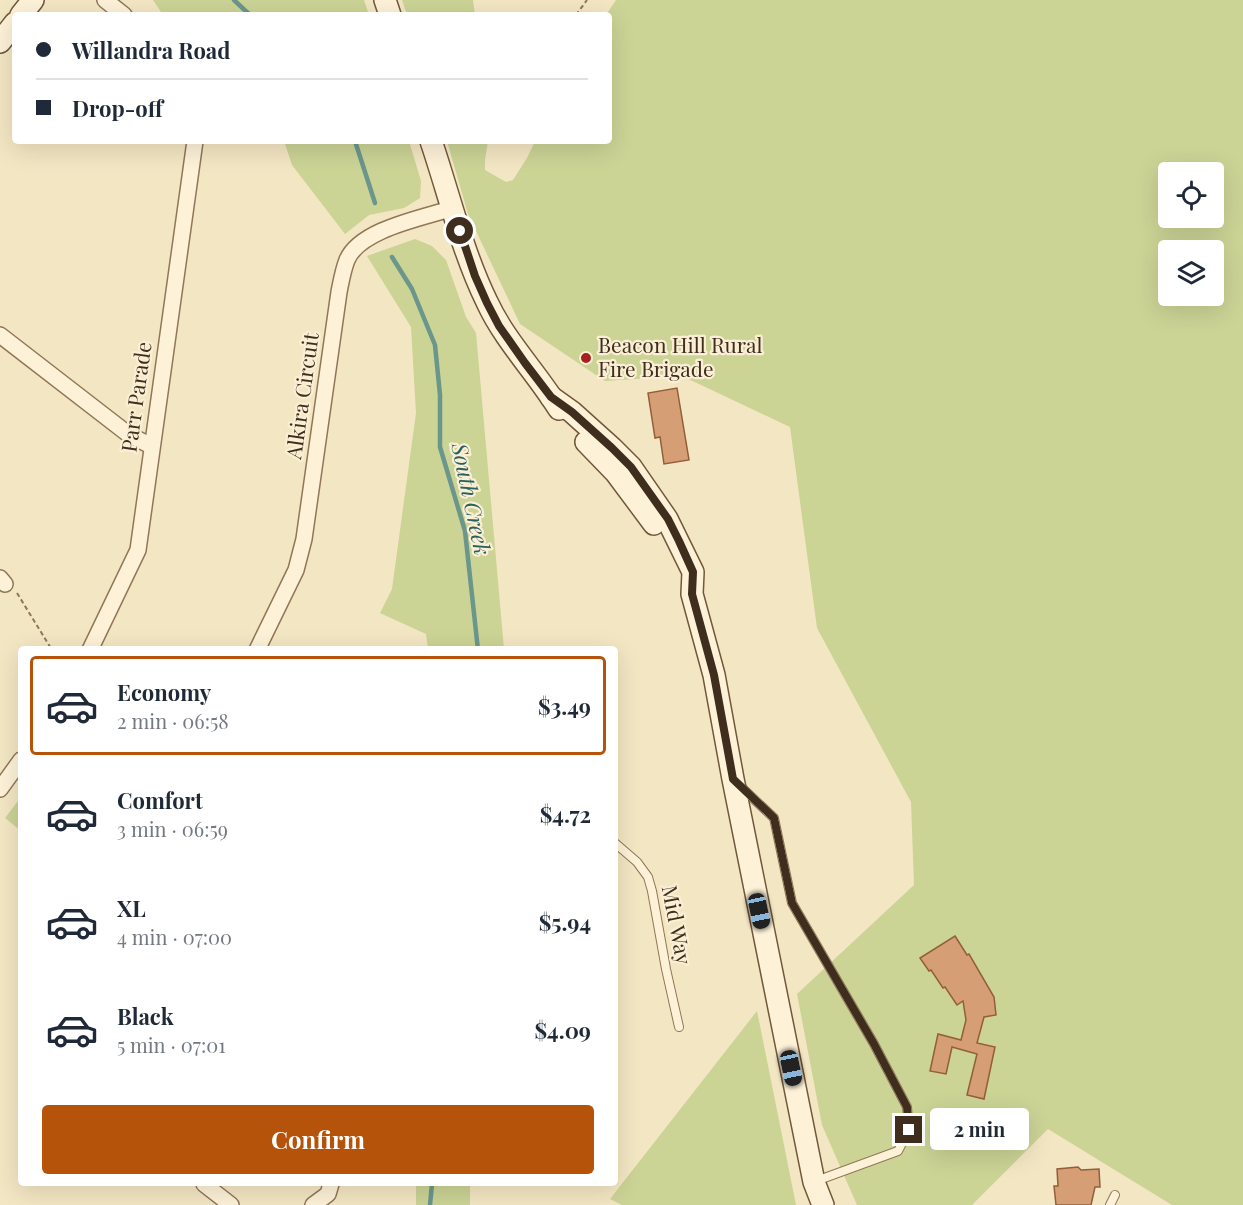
<!DOCTYPE html>
<meta charset="utf-8">
<style>
body{margin:0;font-family:"Playfair Display",serif;background:#f2f2f3;color:#1f2937;height:100vh;display:flex;flex-direction:column;font-size:22px;white-space:nowrap}
*{box-sizing:border-box;margin:0}
p{font-size:20px;color:#747a83}
.icon{flex:none;width:33px;height:33px;fill:none;stroke:currentColor;stroke-width:2;stroke-linecap:round;stroke-linejoin:round}
.map{position:relative;flex:1;overflow:hidden}
.panel{position:absolute;left:18px;top:646px;width:600px;height:540px;display:flex;flex-direction:column;background:#fff;border-radius:6px;box-shadow:0 6px 24px #0002}
.panel>*{flex:none}
.guide{position:absolute;left:12px;top:12px;width:600px;height:132px;border-radius:6px;box-shadow:0 6px 24px #0002;display:grid;align-content:center;height:132px;padding:0 24px;background:#fff}
.controls{position:absolute;left:1158px;top:162px;display:grid;gap:12px}
.controls a{display:grid;place-items:center;width:66px;height:66px;border-radius:6px;background:#fff;box-shadow:0 6px 24px #0002;font-size:30px}
.end{position:absolute;width:27px;height:27px;margin:-14px;border:8px solid #3f2e1d;background:#fff;box-shadow:0 0 0 3px #fff}
.from{border-radius:50%}
.bubble{position:absolute;height:42px;border-radius:6px;background:#fff;box-shadow:0 6px 24px #0002;font-size:20px;font-weight:700;line-height:42px;text-align:center}
.car{position:absolute;width:18px;height:36px;margin:-18px -9px;border-radius:8px;box-shadow:0 0 4px 2px #0007;background:linear-gradient(#222 24%,#8ab4d8 0 40%,#222 0 76%,#8ab4d8 0 86%,#222 0)}
.guide b{display:flex;align-items:center;gap:21px;height:57px;font-size:22px}
.guide b+b{border-top:2px solid #e0e1e3}
.guide i{width:15px;height:15px;background:#1f2937}
ul{padding:10px 0 0;list-style:none}
li{display:flex;align-items:center;gap:18px;height:99px;margin:0 12px 9px;padding:0 12px;border:3px solid transparent;border-radius:6px}
li div{flex:1}
li b{display:block;font-size:22px}
li em{font-style:normal;font-weight:700}
li.on{border-color:#b45309}
li>.icon{width:54px;height:54px;stroke-width:1.5}
.cta{display:flex;gap:12px;margin-top:auto;padding:12px 24px}
.cta a{flex:1;height:69px;border-radius:6px;background:#b45309;color:#fff;font-size:24px;font-weight:700;line-height:69px;text-align:center}
.map>svg:first-child{display:block}
</style>
<div class="map">
<svg width="1243" height="1205" viewBox="0 0 1243 1205">
<rect width="100%" height="100%" fill="#f3e6c3"/>
<g fill="#cbd395" fill-rule="evenodd">
<polygon points="153,0 364,0 369,15 163,15"/>
<polygon points="402,0 473,0 475,15 407,15"/>
<path d="M 616,0 L 1243,0 L 1243,1205 L 1172,1205 L 1048,1129 L 972,1205 L 857,1205 L 822,1125 L 797,994 L 914,885 L 911,802 L 817,628 L 790,427 L 682,376 L 605,381 L 520,324 L 468,214 L 447,141 L 488,141 L 485,160 L 485,170 L 506,182 L 513,180 L 527,158 L 535,141 L 609,141 L 609,15 L 606,15 ZM 1168,172 L 1214,172 L 1214,218 L 1168,218 ZM 1168,250 L 1214,250 L 1214,296 L 1168,296 Z"/>
<polygon points="284,141 409,141 421,181 420,198 404,208 369,215 345,234 292,165"/>
<polygon points="415,239 432,246 446,260 466,317 476,333 504,649 428,649 426,634 380,613 392,589 416,413 411,327 367,256"/>
<polygon points="21,797 21,831 5,818"/>
<polygon points="757,1011 796,1205 622,1205 610,1199"/>
<rect x="416" y="1184" width="54" height="21"/>
</g>
<g fill="none" stroke-linecap="round" stroke-linejoin="round">
<g stroke="#6b968c" stroke-width="4.5">
<polyline points="234,0 250,15"/>
<polyline points="355,141 375,203"/>
<polyline points="392,257 412,289 435,345 440,395 440,447 465,531 478,650"/>
<polyline points="430,1205 432,1184"/>
</g>
</g>
<g fill="#d69e75" stroke="#935e3a" stroke-width="1.5">
<polygon points="677,388 689,460 664,464 660,437 655,438 648,393"/>
<polygon points="955,936 967,955 969,954 994,997 996,1015 984,1017 977,1043 995,1047 984,1099 967,1095 977,1054 952,1047 946,1074 930,1071 938,1034 961,1040 966,1020 963,1001 957,1005 945,987 943,988 931,970 929,971 920,958"/>
<polygon points="1078,1167 1081,1170 1099,1169 1100,1187 1095,1187 1091,1205 1056,1205 1054,1186 1058,1186 1057,1169"/>
</g>
<g fill="none" stroke-linecap="round" stroke-linejoin="round">
<defs>
<g id="lane">
<polyline points="739,785 774,818 792,903 874,1044 907,1107 909,1130 898,1151 816,1181"/>
<polyline points="615,843 637,862 648,877 652,891 666,969 679,1027"/>
<polyline points="1110,1205 1115,1195"/>
</g>
<g id="street">
<polyline points="105,0 124,15"/>
<polyline points="0,335 128,434 151,446"/>
<polyline points="0,578 5,584"/>
<polyline points="90,650 138,550 195,141"/>
<path d="M 257,650 L 296,570 L 304,539 L 339,292 C 341,282 343,270 347,260 C 360,229 423,218 453,208"/>
<polyline points="0,789 21,760"/>
<polyline points="204,1184 231,1205"/>
<polyline points="313,1205 328,1194 331,1184"/>
</g>
<g id="secondary">
<polyline points="385,0 390,15"/>
<polyline points="21,15 33,0"/>
<polyline points="0,42 15,23"/>
<path d="M 431,141 C 449,194 462,251 487,302 C 505,341 536,372 559,409"/>
<polyline points="551,397 572,412 612,448 631,467 667,519 693,572 692,594 714,675 733,779 814,1182 823,1205"/>
<polyline points="586,442 616,473 654,524"/>
</g>
</defs>
<use href="#lane" stroke="#917657" stroke-width="10"/>
<use href="#street" stroke="#917657" stroke-width="18"/>
<use href="#secondary" stroke="#72573a" stroke-width="24"/>
<g stroke="#917657" stroke-width="2" stroke-dasharray="4.5 3" stroke-linecap="butt">
<polyline points="576,15 587,0"/>
<polyline points="17,593 52,650"/>
</g>
<use href="#lane" stroke="#fdf2d8" stroke-width="8"/>
<use href="#street" stroke="#fdf2d8" stroke-width="15"/>
<use href="#secondary" stroke="#fdf2d8" stroke-width="21"/>
</g>
<g fill="none" stroke-linecap="round" stroke-linejoin="round">
<polyline stroke="#3f2e1d" stroke-width="8" points="460,231 475,276 487,303 499,326 525,363 551,397 572,412 612,448 631,467 668,519 679,541 693,572 692,594 714,675 733,779 774,818 792,903 874,1044 907,1107 909,1130"/>
</g>
<circle fill="#a7201f" stroke="#faefd4" stroke-width="2" cx="586" cy="358" r="6"/>
<g text-anchor="middle" stroke-width="4.5" stroke-linejoin="round" paint-order="stroke">
<g font-size="21" fill="#3f2e1d" stroke="#faefd4" text-anchor="start">
<text x="598" y="353">Beacon Hill Rural<tspan x="598" dy="24">Fire Brigade</tspan></text>
</g>
<g font-size="21" fill="#3f2e1d" stroke="#faefd4">
<text transform="translate(303 396) rotate(-82)" y="7">Alkira Circuit</text>
<text transform="translate(137 397) rotate(-82)" y="7">Parr Parade</text>
<text transform="translate(676 925) rotate(79)" y="7">Mid Way</text>
</g>
<g font-size="22" font-style="italic" fill="#2a605d" stroke="#faefd4">
<text transform="translate(471 499) rotate(78)" y="8">South Creek</text>
</g>
</g>
</svg>
<div class="controls">
<a><svg class="icon" aria-label="locate" viewBox="0 0 24 24"><circle cx="12" cy="12" r="6"/><path d="M12 2v4M12 18v4M2 12h4M18 12h4"/></svg></a>
<a><svg class="icon" aria-label="layers" viewBox="0 0 24 24"><path d="M12 4l9 5-9 5-9-5zM3 14l9 5 9-5"/></svg></a>
</div>
<i class="end from" style="left:460px;top:231px"></i>
<i class="end" style="left:909px;top:1130px"></i>
<div class="bubble" style="left:930px;top:1108px;width:99px">2 min</div>
<i class="car" style="left:759px;top:911px;rotate:168deg"></i>
<i class="car" style="left:791px;top:1068px;rotate:168deg"></i>
<div class="guide">
<b><i class="from"></i>Willandra Road</b>
<b><i></i>Drop-off</b>
</div>
<section class="panel">
<ul>
<li class="on"><svg class="icon" aria-label="car" viewBox="0 0 24 24"><path d="M5 17H2v-5l4-1 3-4h7l3 4 3 1v5h-3M9 17h6M6 11h13"/><circle cx="7" cy="17" r="2"/><circle cx="17" cy="17" r="2"/></svg><div><b>Economy</b><p>2 min · 06:58</p></div><em>$3.49</em></li>
<li><svg class="icon" aria-label="car" viewBox="0 0 24 24"><path d="M5 17H2v-5l4-1 3-4h7l3 4 3 1v5h-3M9 17h6M6 11h13"/><circle cx="7" cy="17" r="2"/><circle cx="17" cy="17" r="2"/></svg><div><b>Comfort</b><p>3 min · 06:59</p></div><em>$4.72</em></li>
<li><svg class="icon" aria-label="car" viewBox="0 0 24 24"><path d="M5 17H2v-5l4-1 3-4h7l3 4 3 1v5h-3M9 17h6M6 11h13"/><circle cx="7" cy="17" r="2"/><circle cx="17" cy="17" r="2"/></svg><div><b>XL</b><p>4 min · 07:00</p></div><em>$5.94</em></li>
<li><svg class="icon" aria-label="car" viewBox="0 0 24 24"><path d="M5 17H2v-5l4-1 3-4h7l3 4 3 1v5h-3M9 17h6M6 11h13"/><circle cx="7" cy="17" r="2"/><circle cx="17" cy="17" r="2"/></svg><div><b>Black</b><p>5 min · 07:01</p></div><em>$4.09</em></li>
</ul>
<div class="cta"><a>Confirm</a></div>
</section>
</div>
